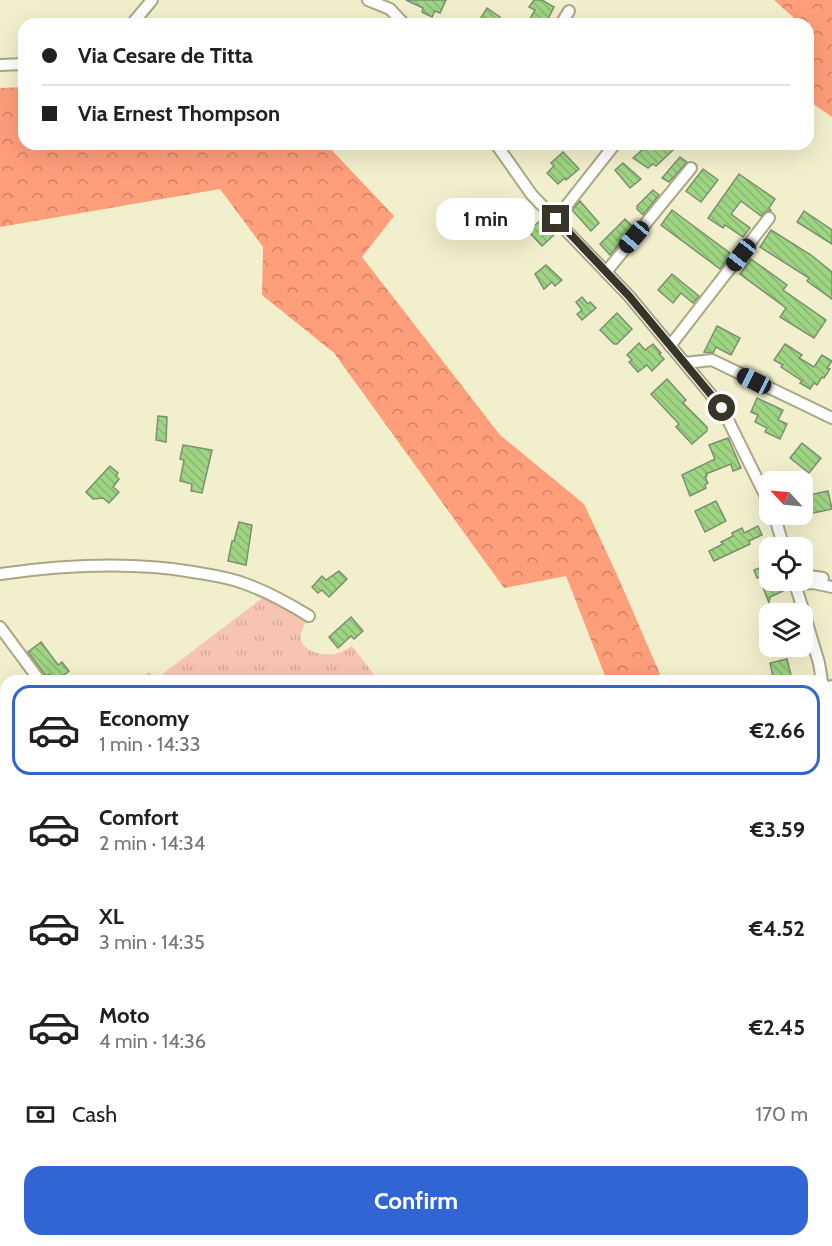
<!DOCTYPE html>
<meta charset="utf-8">
<style>
body{margin:0;font-family:Cabin,sans-serif;background:#f6f6f6;color:#202124;height:100vh;display:flex;flex-direction:column;font-size:22px;white-space:nowrap}
*{box-sizing:border-box;margin:0}
p{font-size:20px;color:#757577}
.icon{flex:none;width:33px;height:33px;fill:none;stroke:currentColor;stroke-width:2;stroke-linecap:round;stroke-linejoin:round}
.map{position:relative;flex:1;overflow:hidden}
.panel{position:absolute;left:0px;top:675px;width:832px;height:572px;display:flex;flex-direction:column;background:#fff;border-radius:18px 18px 0 0;box-shadow:0 6px 24px #0002}
.panel>*{flex:none}
.banner{position:absolute;left:18px;top:18px;width:796px;height:132px;border-radius:18px;box-shadow:0 6px 24px #0002;display:grid;align-content:center;height:132px;padding:0 24px;background:#fff}
.needle{width:39px;rotate:296deg}
.fabs{position:absolute;left:759px;top:471px;display:grid;gap:12px}
.fabs a{display:grid;place-items:center;width:54px;height:54px;border-radius:12px;background:#fff;box-shadow:0 6px 24px #0002;font-size:30px}
.end{position:absolute;width:27px;height:27px;margin:-14px;border:8px solid #363527;background:#fff;box-shadow:0 0 0 3px #fff}
.from{border-radius:50%}
.bubble{position:absolute;height:42px;border-radius:18px;background:#fff;box-shadow:0 6px 24px #0002;font-size:20px;font-weight:700;line-height:42px;text-align:center}
.car{position:absolute;width:18px;height:36px;margin:-18px -9px;border-radius:8px;box-shadow:0 0 4px 2px #0007;background:linear-gradient(#222 24%,#8ab4d8 0 40%,#222 0 76%,#8ab4d8 0 86%,#222 0)}
.banner b{display:flex;align-items:center;gap:21px;height:57px;font-size:22px}
.banner b+b{border-top:2px solid #e0e0e0}
.banner i{width:15px;height:15px;background:#202124}
ul{padding:10px 0 0;list-style:none}
li{display:flex;align-items:center;gap:18px;height:90px;margin:0 12px 9px;padding:0 12px;border:3px solid transparent;border-radius:18px}
li div{flex:1}
li b{display:block;font-size:22px}
li em{font-style:normal;font-weight:700}
li.active{border-color:#3065d3}
li>.icon{width:54px;height:54px;stroke-width:1.5}
.pay{display:flex;align-items:center;gap:15px;height:66px;padding:0 24px;font-size:22px}
.pay p{margin-inline-start:auto}
.action{display:flex;gap:12px;margin-top:auto;padding:12px 24px}
.action a{flex:1;height:69px;border-radius:18px;background:#3065d3;color:#fff;font-size:24px;font-weight:700;line-height:69px;text-align:center}
.map>svg:first-child{display:block}
</style>
<div class="map">
<svg width="832" height="1246" viewBox="0 0 832 1246">
<defs>
<pattern id="grass-tufts" width="24" height="20" patternUnits="userSpaceOnUse" patternTransform="scale(1.5)"><rect width="24" height="20" fill="#f7c4b2"/><path d="M3 7l-1-3M5 7V3M7 7l1-3M15 17l-1-3M17 17v-4M19 17l1-3" fill="none" stroke="#d4a999"/></pattern>
<pattern id="forest-crowns" width="20" height="18" patternUnits="userSpaceOnUse" patternTransform="scale(1.5)"><rect width="20" height="18" fill="#fe9e7b"/><path d="M2 6a3 3 0 1 1 6 0M12 15a3 3 0 1 1 6 0" fill="none" stroke="#ce8265"/></pattern>
<pattern id="building-back-hatch" width="6" height="6" patternUnits="userSpaceOnUse" patternTransform="scale(1.5)"><rect width="6" height="6" fill="#9ed582"/><path d="M-1 5l2 2M0 0l6 6M5-1l2 2" fill="none" stroke="#89b770"/></pattern>
</defs>
<rect width="100%" height="100%" fill="#f2efcc"/>
<g fill="url(#grass-tufts)">
<path d="M 266,595 L 307,620 C 305,624 302,629 301,634 C 297,652 326,657 338,653 C 343,652 348,648 352,646 L 379,681 L 137,681 L 149,672 L 156,679 Z"/>
<polygon points="6,910 6,978 0,972 0,915"/>
<polygon points="827,1172 832,1175 832,1231 825,1246 600,1246 596,1241 826,1240"/>
</g>
<g fill="url(#forest-crowns)">
<polygon points="774,0 832,0 832,117 809,101 808,24 791,24 793,17"/>
<polygon points="24,87 24,144 326,144 394,216 362,257 500,435 584,504 618,577 663,681 607,681 566,576 504,588 334,353 262,295 263,247 220,189 0,227 0,88"/>
</g>
<g fill="url(#building-back-hatch)" stroke="#7c8f73" stroke-width="1.5">
<polygon points="406,0 446,0 440,13 435,11 432,17 422,12 423,8"/>
<polygon points="534,0 542,0 554,7 548,19 554,22 554,24 527,24 535,10 529,7"/>
<polygon points="487,8 500,17 496,24 477,24"/>
<polygon points="649,144 665,144 673,150 656,166 653,164 648,168 633,158"/>
<polygon points="563,152 579,169 566,180 565,178 558,184 547,173 554,166 551,163"/>
<polygon points="680,157 687,162 669,182 662,178"/>
<polygon points="623,163 641,179 630,188 615,170"/>
<polygon points="703,169 718,180 701,202 686,191"/>
<polygon points="739,174 775,199 769,208 771,211 766,211 761,216 741,201 731,214 750,228 743,237 725,225 723,228 708,218"/>
<polygon points="653,190 659,195 643,215 637,209 637,206"/>
<polygon points="580,201 599,223 591,231 572,210"/>
<polygon points="672,210 731,254 720,269 661,225"/>
<polygon points="804,211 832,230 832,244 797,222"/>
<polygon points="625,219 633,227 610,255 600,244"/>
<polygon points="541,220 554,235 542,246 528,231"/>
<polygon points="771,230 811,255 832,272 832,299 807,281 809,278 760,247"/>
<polygon points="751,259 787,285 783,290 826,320 814,338 780,317 786,308 740,274"/>
<polygon points="546,265 562,280 555,286 552,282 544,289 535,274"/>
<polygon points="672,274 699,296 693,303 681,293 673,303 658,290"/>
<polygon points="582,297 588,304 590,302 596,308 582,320 577,314 582,310 576,302"/>
<polygon points="617,313 632,329 617,344 614,344 600,330"/>
<polygon points="717,326 740,338 731,355 716,347 713,353 704,352"/>
<polygon points="639,343 645,350 653,344 661,353 659,354 664,359 652,371 647,365 638,372 629,362 632,360 627,355"/>
<polygon points="785,344 802,355 799,358 814,367 822,355 832,361 827,368 830,369 824,378 822,377 817,385 814,383 810,389 800,383 802,381 781,367 783,365 774,360"/>
<polygon points="667,379 686,400 683,403 707,427 707,431 692,444 676,427 679,424 651,394"/>
<polygon points="757,398 783,410 778,420 787,424 780,439 765,432 767,428 755,422 758,415 751,412"/>
<polygon points="158,416 167,417 166,442 156,440"/>
<polygon points="728,438 741,468 733,471 731,464 706,474 707,476 705,477 708,483 705,485 706,488 690,496 682,475 715,459 709,445"/>
<polygon points="802,443 821,458 809,473 790,458"/>
<polygon points="183,445 212,450 202,493 191,491 192,484 180,481 184,460 180,459"/>
<polygon points="110,466 118,473 116,476 119,479 113,487 119,492 109,503 103,498 93,499 86,492"/>
<polygon points="828,491 832,509 808,514 805,496"/>
<polygon points="716,501 726,521 705,532 695,511"/>
<polygon points="239,522 252,525 246,565 228,561 232,541 234,541"/>
<polygon points="758,526 762,535 749,541 750,544 714,561 709,551 723,544 721,542 733,536 732,533 742,528 744,533"/>
<polygon points="770,564 770,580 779,580 783,591 770,597 769,603 759,577 757,578 754,570"/>
<polygon points="339,571 347,579 329,597 322,590 318,593 312,587 322,576 326,580"/>
<polygon points="351,617 363,631 354,639 351,636 338,648 329,637"/>
<polygon points="41,642 58,665 62,662 69,671 56,681 49,674 46,676 28,652"/>
<polygon points="787,659 792,679 774,681 770,663"/>
</g>
<g fill="none" stroke-linecap="round" stroke-linejoin="round">
<defs>
<g id="minor">
<polyline points="368,0 390,9 404,24"/>
<polyline points="132,24 152,0"/>
<polyline points="561,24 569,11"/>
<polyline points="0,65 24,64"/>
<polyline points="496,144 532,195 629,296 722,408 770,505"/>
<polyline points="556,219 615,144"/>
<polyline points="606,272 691,168"/>
<polyline points="670,346 769,218"/>
<polyline points="685,363 712,360 832,418"/>
<polyline points="774,514 784,548"/>
<path d="M 0,574 C 64,565 129,561 193,572 C 210,575 227,577 243,583 C 266,591 288,603 309,616"/>
<polyline points="802,575 823,578"/>
<polyline points="794,580 819,663 822,681"/>
<polyline points="795,584 813,583 832,587"/>
<polyline points="0,627 40,681"/>
<polyline points="826,688 832,686"/>
<polyline points="826,709 832,738"/>
<polyline points="0,719 6,726"/>
<polyline points="0,882 6,877"/>
<polyline points="0,1215 6,1212"/>
<polyline points="184,1240 186,1246"/>
<polyline points="308,1240 319,1246"/>
<polyline points="540,1240 544,1246"/>
<polyline points="502,1246 505,1240"/>
</g>
<g id="major">
<polyline points="0,978 6,984"/>
<polyline points="221,1240 222,1246"/>
</g>
</defs>
<use href="#minor" stroke="#a9a785" stroke-width="14"/>
<use href="#major" stroke="#fff" stroke-width="16"/>
<g stroke="#9a987f" stroke-width="1.5" stroke-dasharray="3 4.5" stroke-linecap="butt">
<polyline points="826,966 832,967"/>
<polyline points="826,1187 832,1186"/>
</g>
<use href="#minor" stroke="#fff" stroke-width="10"/>
<use href="#major" stroke="#e5be83" stroke-width="14"/>
</g>
<g fill="none" stroke-linecap="round" stroke-linejoin="round">
<polyline stroke="#363527" stroke-width="8" points="556,219 629,296 722,408"/>
</g>
</svg>
<div class="fabs">
<a><svg class="needle" viewBox="-14 -14 28 28"><path d="M0-13l5 13h-10z" fill="#e53935"/><path d="M0 13l5-13h-10z" fill="#757577"/></svg></a>
<a><svg class="icon" aria-label="locate" viewBox="0 0 24 24"><circle cx="12" cy="12" r="6"/><path d="M12 2v4M12 18v4M2 12h4M18 12h4"/></svg></a>
<a><svg class="icon" aria-label="layers" viewBox="0 0 24 24"><path d="M12 4l9 5-9 5-9-5zM3 14l9 5 9-5"/></svg></a>
</div>
<i class="end from" style="left:722px;top:408px"></i>
<i class="end" style="left:556px;top:219px"></i>
<div class="bubble" style="left:436px;top:198px;width:99px">1 min</div>
<i class="car" style="left:634px;top:237px;rotate:220deg"></i>
<i class="car" style="left:741px;top:255px;rotate:218deg"></i>
<i class="car" style="left:754px;top:381px;rotate:296deg"></i>
<div class="banner">
<b><i class="from"></i>Via Cesare de Titta</b>
<b><i></i>Via Ernest Thompson</b>
</div>
<section class="panel">
<ul>
<li class="active"><svg class="icon" aria-label="car" viewBox="0 0 24 24"><path d="M5 17H2v-5l4-1 3-4h7l3 4 3 1v5h-3M9 17h6M6 11h13"/><circle cx="7" cy="17" r="2"/><circle cx="17" cy="17" r="2"/></svg><div><b>Economy</b><p>1 min · 14:33</p></div><em>€2.66</em></li>
<li><svg class="icon" aria-label="car" viewBox="0 0 24 24"><path d="M5 17H2v-5l4-1 3-4h7l3 4 3 1v5h-3M9 17h6M6 11h13"/><circle cx="7" cy="17" r="2"/><circle cx="17" cy="17" r="2"/></svg><div><b>Comfort</b><p>2 min · 14:34</p></div><em>€3.59</em></li>
<li><svg class="icon" aria-label="car" viewBox="0 0 24 24"><path d="M5 17H2v-5l4-1 3-4h7l3 4 3 1v5h-3M9 17h6M6 11h13"/><circle cx="7" cy="17" r="2"/><circle cx="17" cy="17" r="2"/></svg><div><b>XL</b><p>3 min · 14:35</p></div><em>€4.52</em></li>
<li><svg class="icon" aria-label="car" viewBox="0 0 24 24"><path d="M5 17H2v-5l4-1 3-4h7l3 4 3 1v5h-3M9 17h6M6 11h13"/><circle cx="7" cy="17" r="2"/><circle cx="17" cy="17" r="2"/></svg><div><b>Moto</b><p>4 min · 14:36</p></div><em>€2.45</em></li>
</ul>
<div class="pay"><svg class="icon" aria-label="cash" viewBox="0 0 24 24"><path d="M3 7h18v10H3z"/><circle cx="12" cy="12" r="2"/></svg>Cash<p>170 m</p></div>
<div class="action"><a>Confirm</a></div>
</section>
</div>
